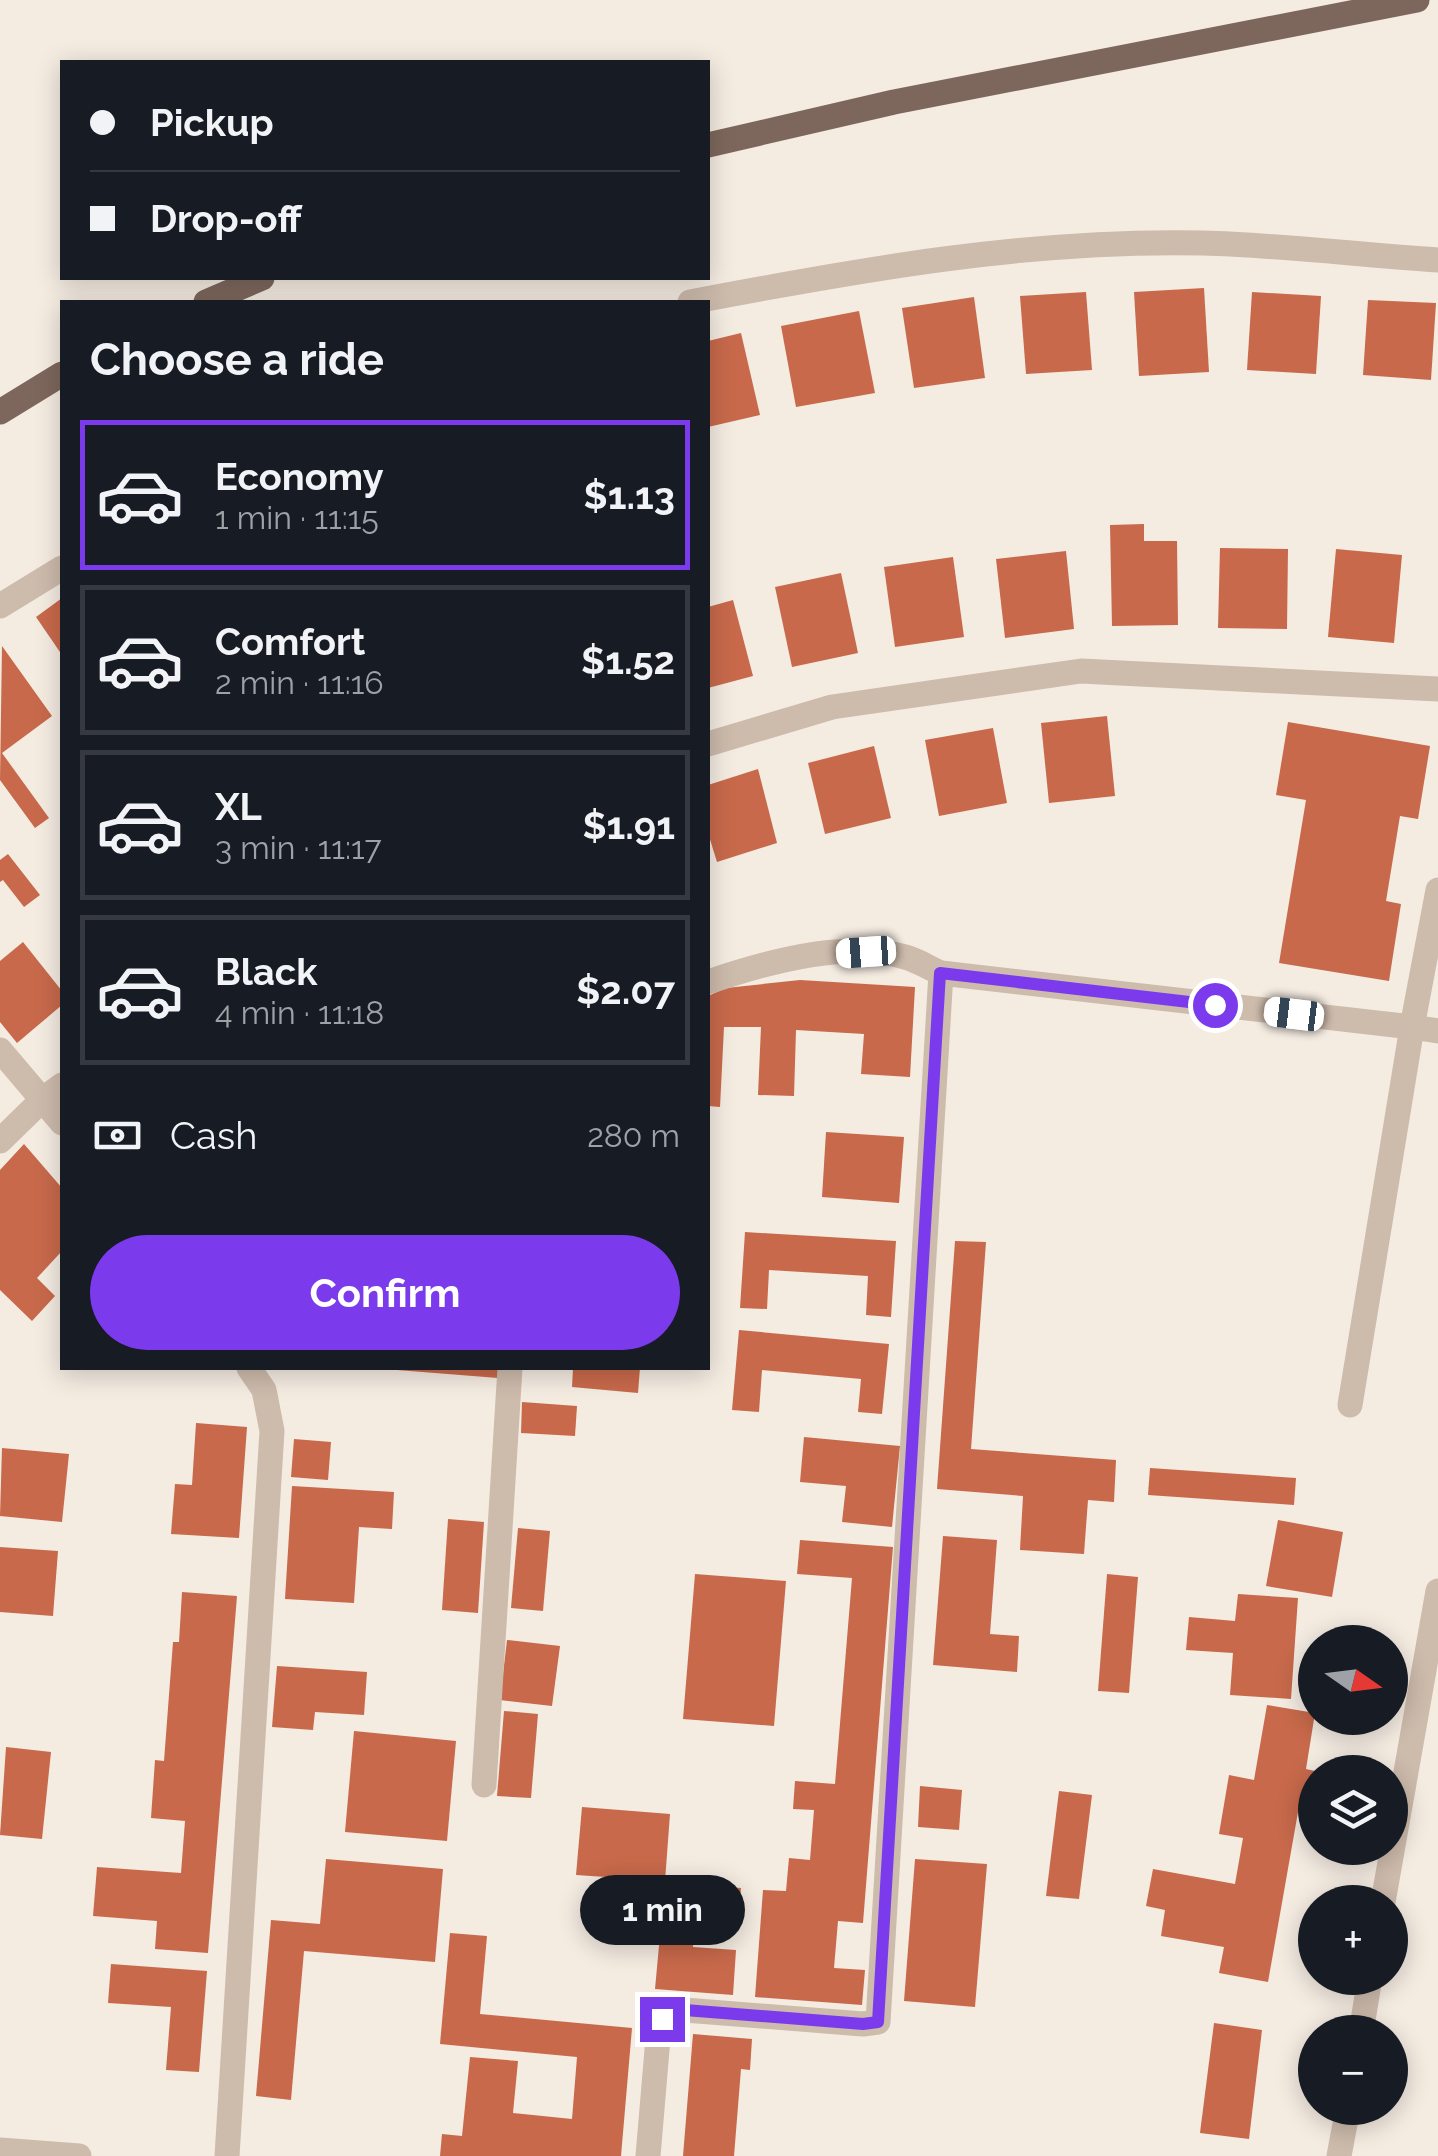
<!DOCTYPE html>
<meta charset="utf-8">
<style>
body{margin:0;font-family:Raleway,sans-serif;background:#242831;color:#f1f3f6;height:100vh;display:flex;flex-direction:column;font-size:38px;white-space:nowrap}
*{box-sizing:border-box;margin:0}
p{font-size:32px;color:#9ea1a6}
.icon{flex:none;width:55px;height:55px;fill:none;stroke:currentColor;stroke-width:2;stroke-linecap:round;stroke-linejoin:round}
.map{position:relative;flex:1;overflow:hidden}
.panel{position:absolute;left:60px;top:300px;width:650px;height:1070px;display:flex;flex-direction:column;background:#171b24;border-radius:0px;box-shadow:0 5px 25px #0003}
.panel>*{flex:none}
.banner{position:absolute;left:60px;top:60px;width:650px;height:220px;border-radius:0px;box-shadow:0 5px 25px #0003;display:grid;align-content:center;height:220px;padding:0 30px;background:#171b24}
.needle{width:65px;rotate:104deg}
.buttons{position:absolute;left:1298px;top:1625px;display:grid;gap:20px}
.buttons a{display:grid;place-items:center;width:110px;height:110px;border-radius:50%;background:#171b24;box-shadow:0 5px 25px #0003;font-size:50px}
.end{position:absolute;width:45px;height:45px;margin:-22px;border:12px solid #7c3aed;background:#fff;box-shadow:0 0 0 5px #fff}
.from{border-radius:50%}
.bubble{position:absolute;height:70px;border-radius:35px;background:#171b24;box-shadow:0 5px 25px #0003;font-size:32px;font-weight:700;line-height:70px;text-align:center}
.car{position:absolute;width:30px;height:60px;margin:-30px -15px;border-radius:12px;box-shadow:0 0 8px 2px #0007;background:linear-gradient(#fff 24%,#345 0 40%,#fff 0 76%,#345 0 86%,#fff 0)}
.banner b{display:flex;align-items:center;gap:35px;height:95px;font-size:38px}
.banner b+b{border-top:2px solid #363941}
.banner i{width:25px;height:25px;background:#f1f3f6}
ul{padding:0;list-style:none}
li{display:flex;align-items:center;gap:30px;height:150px;margin:0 20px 15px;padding:0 10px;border:5px solid #363941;border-radius:0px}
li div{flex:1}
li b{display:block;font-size:38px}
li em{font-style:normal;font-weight:700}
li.on{border-color:#7c3aed}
li>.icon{width:90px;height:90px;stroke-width:1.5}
h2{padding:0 30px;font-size:45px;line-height:120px}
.pay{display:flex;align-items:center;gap:25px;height:110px;padding:0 30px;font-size:38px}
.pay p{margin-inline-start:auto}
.button{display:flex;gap:20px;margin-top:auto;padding:20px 30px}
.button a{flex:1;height:115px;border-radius:60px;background:#7c3aed;color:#fff;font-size:40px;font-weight:700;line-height:115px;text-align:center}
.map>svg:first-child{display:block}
</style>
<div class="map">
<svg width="1438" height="2156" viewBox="0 0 1438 2156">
<rect width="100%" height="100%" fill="#f4ebe1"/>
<g fill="#c8694b">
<polygon points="1204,288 1209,372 1139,376 1134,292"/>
<polygon points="1086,292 1092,370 1026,374 1020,296"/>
<polygon points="1252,292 1321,296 1316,374 1247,370"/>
<polygon points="974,297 985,378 914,388 902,308"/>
<polygon points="1368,300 1436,303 1431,380 1363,375"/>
<polygon points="859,311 875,393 796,407 781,326"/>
<polygon points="741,333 760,415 708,427 708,341"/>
<polygon points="1144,524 1144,541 1177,541 1178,625 1112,626 1110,525"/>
<polygon points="1220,548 1288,549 1287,629 1218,628"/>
<polygon points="1336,549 1402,555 1394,643 1328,637"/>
<polygon points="1066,551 1074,629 1005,638 996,559"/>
<polygon points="953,557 964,637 895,647 884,567"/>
<polygon points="841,573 858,653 792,667 775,587"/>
<polygon points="62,598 62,655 36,617"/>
<polygon points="733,600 753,676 708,688 708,607"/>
<polygon points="2,646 52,716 2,753 49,818 35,828 0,780"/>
<polygon points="1107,716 1115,796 1049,803 1041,723"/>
<polygon points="1288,722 1430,746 1418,819 1400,816 1386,901 1401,904 1389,981 1279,963 1306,800 1276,795"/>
<polygon points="993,728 1007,803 939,816 925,740"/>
<polygon points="874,746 891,818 825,834 808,763"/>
<polygon points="758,769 777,843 717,862 708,833 708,785"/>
<polygon points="8,854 40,895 24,907 3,880 0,882 0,860"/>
<polygon points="23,942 62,991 62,1005 17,1043 0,1022 0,961"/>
<polygon points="800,980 915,987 910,1077 861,1074 864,1034 796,1030 794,1096 758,1095 761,1027 724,1027 720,1107 708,1106 708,996 726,988"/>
<polygon points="826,1132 904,1137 899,1203 822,1197"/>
<polygon points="24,1144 62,1188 62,1251 37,1278 55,1296 32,1321 0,1290 0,1170"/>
<polygon points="745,1232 896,1241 891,1317 866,1315 868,1276 769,1270 767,1309 740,1308"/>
<polygon points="955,1241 986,1242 971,1449 1116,1460 1114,1502 1088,1500 1084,1554 1020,1550 1023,1496 937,1489"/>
<polygon points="739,1330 889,1344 882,1414 858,1412 861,1379 762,1370 759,1412 732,1410"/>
<polygon points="397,1368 498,1368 498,1378 397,1370"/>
<polygon points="573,1368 640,1368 638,1393 572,1387"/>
<polygon points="522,1402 577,1406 575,1436 521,1433"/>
<polygon points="196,1423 247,1427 239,1538 171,1534 175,1484 192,1485"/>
<polygon points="804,1437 900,1446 892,1527 842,1522 846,1486 800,1482"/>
<polygon points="294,1439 331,1442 328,1480 291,1477"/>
<polygon points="2,1448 69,1454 62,1522 0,1516"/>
<polygon points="1150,1468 1296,1478 1294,1505 1148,1495"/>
<polygon points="292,1486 394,1492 392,1529 359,1527 354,1603 285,1599"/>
<polygon points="448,1519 484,1522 478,1613 442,1610"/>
<polygon points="1278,1520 1343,1532 1332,1597 1266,1586"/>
<polygon points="518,1528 550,1531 543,1611 511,1608"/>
<polygon points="943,1536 997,1540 990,1634 1019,1636 1017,1672 933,1665"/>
<polygon points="800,1540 893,1547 863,1923 838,1921 834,1968 865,1970 862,2005 755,1997 763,1890 786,1891 789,1858 810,1860 814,1810 793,1809 795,1781 835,1784 852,1578 797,1574"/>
<polygon points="0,1547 58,1551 53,1616 0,1612"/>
<polygon points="695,1574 786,1581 774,1726 683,1719"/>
<polygon points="1107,1574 1138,1577 1129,1693 1098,1691"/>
<polygon points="182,1592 237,1596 208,1953 155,1949 157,1921 93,1916 97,1867 181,1873 185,1821 151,1818 155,1760 164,1761 173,1642 179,1642"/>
<polygon points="1238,1594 1298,1598 1291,1699 1230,1695 1233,1653 1186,1650 1189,1617 1235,1621"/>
<polygon points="507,1640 560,1646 552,1706 500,1700"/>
<polygon points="277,1666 367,1672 364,1715 315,1712 313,1730 272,1727"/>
<polygon points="1267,1705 1315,1713 1306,1769 1315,1771 1315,1798 1301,1795 1268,1982 1219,1973 1224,1947 1161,1936 1165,1910 1146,1906 1153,1869 1235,1884 1243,1838 1219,1834 1229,1775 1254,1780"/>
<polygon points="504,1711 538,1714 531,1798 497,1796"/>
<polygon points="354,1731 456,1741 447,1841 345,1832"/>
<polygon points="6,1747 51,1752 42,1839 0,1835"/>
<polygon points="920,1786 962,1790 959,1830 918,1827"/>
<polygon points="1059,1791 1092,1795 1079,1899 1046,1896"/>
<polygon points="582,1807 670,1814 665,1881 576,1875"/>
<polygon points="326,1859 443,1869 435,1962 304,1951 291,2100 256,2096 271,1920 320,1924"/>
<polygon points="915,1859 987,1864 975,2007 904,2001"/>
<polygon points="665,1881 741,1888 738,1927 695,1924 693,1947 736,1950 733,1995 655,1989"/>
<polygon points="450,1933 487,1936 480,2014 632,2028 621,2156 440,2156 442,2134 462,2136 470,2057 518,2061 513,2113 572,2119 577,2057 440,2044"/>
<polygon points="111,1964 207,1971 199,2072 166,2070 171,2007 108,2003"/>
<polygon points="1214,2023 1262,2030 1249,2139 1200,2133"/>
<polygon points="693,2034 752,2039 750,2070 741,2069 734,2156 683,2156"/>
</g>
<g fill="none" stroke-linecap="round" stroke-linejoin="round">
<g stroke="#cdbbac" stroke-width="25">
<path d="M 690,302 C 858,270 1030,239 1203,243 C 1281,245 1360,255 1438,260"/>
<polyline points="0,606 62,568"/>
<polyline points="708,744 832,707 1081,671 1438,689"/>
<path d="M 708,982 C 763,963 847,939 905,957 C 917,960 929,968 941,973 L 1412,1027 L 1438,890"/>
<polyline points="0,1050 62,1123"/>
<polyline points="0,1141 43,1099 62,1085"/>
<polyline points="1350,1405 1412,1027 1438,1031"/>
<polyline points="484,1785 510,1368"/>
<polyline points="1383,1902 1438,1591"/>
<polyline points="1361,2032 1370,1978"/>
<polyline points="0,2150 79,2156"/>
<polyline points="227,2156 272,1431 264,1390 249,1368"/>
<polyline points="648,2156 658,2038 662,2019 672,2009 863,2024 878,2022 941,973"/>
<polyline points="1339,2156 1348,2108"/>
</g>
<g stroke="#7d675c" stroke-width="25">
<polyline points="708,145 894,102 1417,0"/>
<polyline points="206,302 262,278"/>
<polyline points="0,412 62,374"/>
</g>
</g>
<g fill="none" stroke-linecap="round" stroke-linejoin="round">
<polyline stroke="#7c3aed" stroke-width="12" points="662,2019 672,2009 863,2024 878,2022 940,973 1215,1005"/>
</g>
</svg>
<div class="buttons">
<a><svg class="needle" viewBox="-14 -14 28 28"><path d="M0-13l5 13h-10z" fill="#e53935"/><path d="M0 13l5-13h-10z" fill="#9ea1a6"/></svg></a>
<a><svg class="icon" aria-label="layers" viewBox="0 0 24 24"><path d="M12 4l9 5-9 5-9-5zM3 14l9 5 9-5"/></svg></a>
<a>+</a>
<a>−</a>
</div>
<i class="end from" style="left:1215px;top:1005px"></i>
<i class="end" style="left:662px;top:2019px"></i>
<div class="bubble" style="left:580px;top:1875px;width:165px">1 min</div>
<i class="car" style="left:866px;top:952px;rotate:266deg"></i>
<i class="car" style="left:1294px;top:1014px;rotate:277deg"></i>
<div class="banner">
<b><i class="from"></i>Pickup</b>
<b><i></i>Drop-off</b>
</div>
<section class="panel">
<h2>Choose a ride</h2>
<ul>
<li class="on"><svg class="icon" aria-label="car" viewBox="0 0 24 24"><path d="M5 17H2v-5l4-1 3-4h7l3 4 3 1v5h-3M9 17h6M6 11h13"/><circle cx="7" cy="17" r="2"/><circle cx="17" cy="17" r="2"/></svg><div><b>Economy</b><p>1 min · 11:15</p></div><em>$1.13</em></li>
<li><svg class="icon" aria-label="car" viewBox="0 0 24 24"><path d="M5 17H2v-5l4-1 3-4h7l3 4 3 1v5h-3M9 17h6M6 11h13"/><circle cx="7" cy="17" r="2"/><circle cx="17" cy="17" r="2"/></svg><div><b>Comfort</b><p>2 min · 11:16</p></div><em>$1.52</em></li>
<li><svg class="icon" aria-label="car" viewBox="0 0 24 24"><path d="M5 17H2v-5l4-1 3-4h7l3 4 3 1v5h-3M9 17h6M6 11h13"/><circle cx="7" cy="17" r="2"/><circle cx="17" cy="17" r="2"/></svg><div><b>XL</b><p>3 min · 11:17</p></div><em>$1.91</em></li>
<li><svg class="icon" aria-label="car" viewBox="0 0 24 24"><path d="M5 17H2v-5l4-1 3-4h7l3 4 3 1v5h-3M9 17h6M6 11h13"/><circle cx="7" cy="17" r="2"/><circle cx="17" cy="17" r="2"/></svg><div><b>Black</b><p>4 min · 11:18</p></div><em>$2.07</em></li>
</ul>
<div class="pay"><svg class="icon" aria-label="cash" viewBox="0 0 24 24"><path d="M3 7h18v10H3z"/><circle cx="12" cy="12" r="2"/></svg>Cash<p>280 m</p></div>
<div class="button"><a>Confirm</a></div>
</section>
</div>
